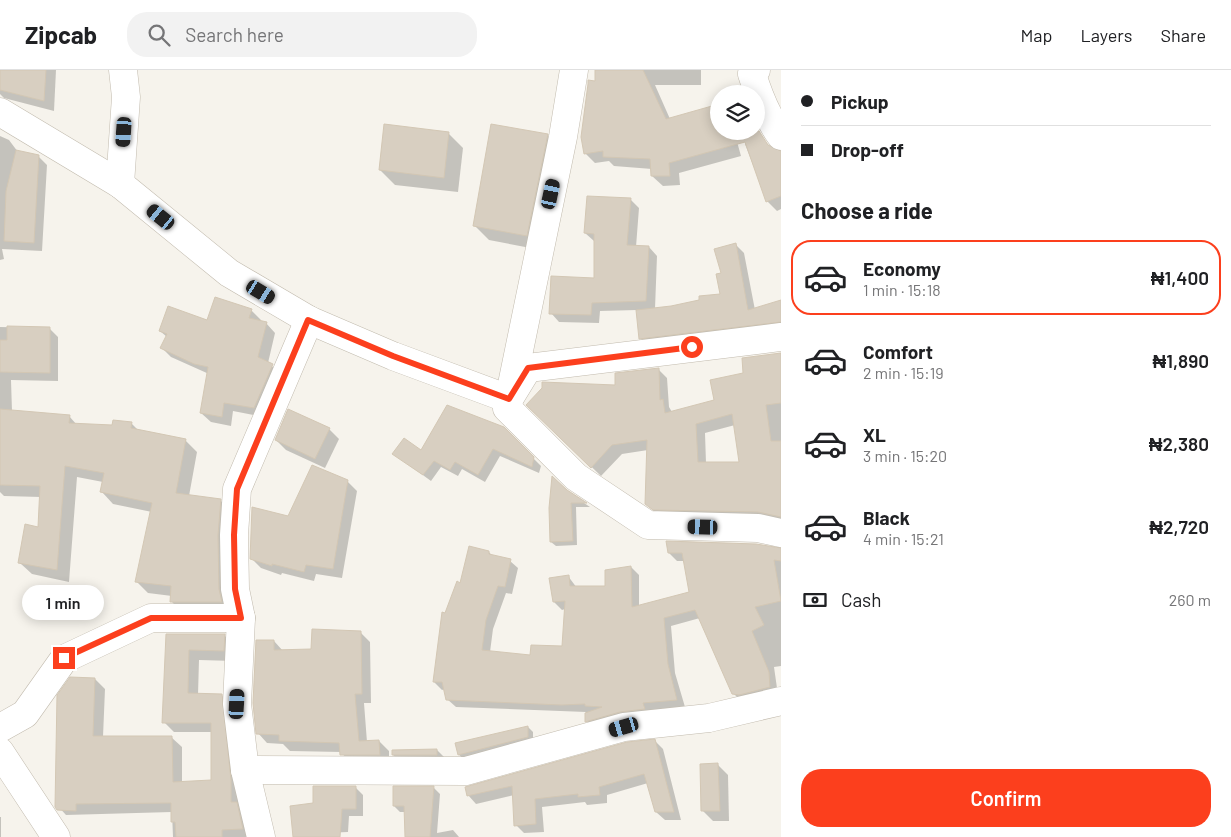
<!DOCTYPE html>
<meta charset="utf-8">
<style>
body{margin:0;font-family:Barlow,sans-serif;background:#f2f2f2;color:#202124;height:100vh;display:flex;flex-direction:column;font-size:19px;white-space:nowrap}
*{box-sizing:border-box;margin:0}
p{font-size:16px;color:#757577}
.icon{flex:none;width:28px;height:28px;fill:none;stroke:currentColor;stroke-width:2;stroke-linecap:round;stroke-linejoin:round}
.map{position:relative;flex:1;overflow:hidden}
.sheet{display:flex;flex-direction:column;background:#fff;width:450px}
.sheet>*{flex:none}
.top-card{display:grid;align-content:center;height:110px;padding:0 20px;background:#fff}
.controls{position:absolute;left:710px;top:15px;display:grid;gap:10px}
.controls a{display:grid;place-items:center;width:55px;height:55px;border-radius:50%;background:#fff;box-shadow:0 2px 12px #0003;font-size:25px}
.end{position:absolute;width:22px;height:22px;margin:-11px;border:6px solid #fc3f1d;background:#fff;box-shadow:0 0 0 2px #fff}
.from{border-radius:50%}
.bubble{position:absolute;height:35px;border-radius:18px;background:#fff;box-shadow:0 2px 12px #0003;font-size:16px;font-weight:600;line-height:35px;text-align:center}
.car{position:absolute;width:15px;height:30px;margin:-15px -8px;border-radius:6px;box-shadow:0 0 4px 1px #0007;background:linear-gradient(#222 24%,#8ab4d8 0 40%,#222 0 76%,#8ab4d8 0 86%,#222 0)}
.top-card b{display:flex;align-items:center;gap:18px;height:48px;font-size:19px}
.top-card b+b{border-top:1px solid #e0e0e0}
.top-card i{width:12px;height:12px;background:#202124}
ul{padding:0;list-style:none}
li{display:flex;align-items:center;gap:15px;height:75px;margin:0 10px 8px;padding:0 10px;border:2px solid transparent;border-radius:20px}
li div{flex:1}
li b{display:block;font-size:19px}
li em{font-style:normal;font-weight:600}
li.active{border-color:#fc3f1d}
li>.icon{width:45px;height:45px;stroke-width:1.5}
h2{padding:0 20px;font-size:22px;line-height:60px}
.pay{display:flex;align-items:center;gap:12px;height:55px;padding:0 20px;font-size:19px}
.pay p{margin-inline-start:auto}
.primary-button{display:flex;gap:10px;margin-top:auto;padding:10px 20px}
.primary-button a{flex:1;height:58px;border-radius:20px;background:#fc3f1d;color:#fff;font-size:20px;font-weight:600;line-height:58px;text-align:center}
header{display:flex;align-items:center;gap:30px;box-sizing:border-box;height:70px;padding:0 25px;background:#fff;border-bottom:1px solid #e0e0e0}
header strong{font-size:24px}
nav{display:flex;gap:28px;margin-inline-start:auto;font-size:18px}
.search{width:350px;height:45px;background:#f2f2f2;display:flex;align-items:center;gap:12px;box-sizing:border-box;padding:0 18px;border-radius:20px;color:#757577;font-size:19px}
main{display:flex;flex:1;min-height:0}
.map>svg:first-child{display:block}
</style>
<header>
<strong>Zipcab</strong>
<div class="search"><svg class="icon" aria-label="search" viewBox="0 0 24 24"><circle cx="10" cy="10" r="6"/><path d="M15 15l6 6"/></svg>Search here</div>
<nav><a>Map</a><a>Layers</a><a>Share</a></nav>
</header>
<main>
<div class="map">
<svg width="781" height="767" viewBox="0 0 781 767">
<rect width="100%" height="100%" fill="#f6f3ec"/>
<g fill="#0003" fill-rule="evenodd">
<polygon points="0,0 56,0 54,41 4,28 0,24"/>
<polygon points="596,0 701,0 701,15 655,15 670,49 719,61 734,61 741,86 679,103 680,115 663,116 652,106 652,99 614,96 609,91 595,93 585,83 597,12"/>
<polygon points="448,63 463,78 458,122 395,115 380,100"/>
<polygon points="547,65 562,80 541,180 489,170 474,155"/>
<polygon points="0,66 9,70 18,82 38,86 47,95 42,181 2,179 4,189 0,190"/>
<polygon points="762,68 781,89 781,139 777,141 767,131 745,74"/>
<polygon points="630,129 639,138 636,177 649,177 657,186 655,239 671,237 721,225 722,204 736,175 744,183 755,240 781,231 781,260 649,276 640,268 637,240 600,241 599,253 559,252 551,243 596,209 594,171 585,163"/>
<polygon points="251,240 261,250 260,252 266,253 275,263 268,293 281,304 263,347 233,341 231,356 211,352 201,343 209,304 171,287 162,278 167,267 160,261 208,252"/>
<polygon points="0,257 49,258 58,267 58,311 11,310 12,341 69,346 77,355 113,357 131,353 139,361 185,370 197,382 189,426 220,430 232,442 233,544 184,544 172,532 172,526 148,523 137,512 152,442 113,434 102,422 103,412 77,407 69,512 32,504 20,493 39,458 41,427 4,426 0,422"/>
<path d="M 781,283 L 781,454 L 656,443 L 646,434 L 648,380 L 622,384 L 601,406 L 528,335 L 617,317 L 658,299 L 667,308 L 669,337 L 672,342 L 715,331 L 744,304 ZM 735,355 L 741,393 L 706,393 L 705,363 Z"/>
<polygon points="329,359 339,369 325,398 286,380 276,370"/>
<polygon points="504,359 541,396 539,403 500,386 485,412 462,399 458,406 441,397 431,411 394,384 421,382"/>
<polygon points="347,411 357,421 342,508 316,504 314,511 282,503 281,505 261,498 251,488 289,447"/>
<polygon points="566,421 590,437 576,437 577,475 556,476 551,472"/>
<polygon points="781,479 781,596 774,597 778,625 741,631 733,623 700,548 671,556 675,603 685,637 594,659 587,651 586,642 456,637 447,629 445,619 442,620 434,612 446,544 461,514 489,482 493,487 510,491 518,498 512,524 506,523 493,559 490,582 532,586 564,577 565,539 562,540 554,532 568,506 577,518 606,518 631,497 639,505 639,536 691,523 685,491 677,491 669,483"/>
<polygon points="360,562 370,572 371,633 364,633 367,672 379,671 389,681 389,694 351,694 341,682 290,681 283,674 267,673 258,663 274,571 283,581 312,581"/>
<polygon points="167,565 224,565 234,575 234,591 199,590 198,625 221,625 232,636 252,767 173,767 172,742 66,745 56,734 95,609 105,619 103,667 171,667 182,677 182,713 212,711 212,662 174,662 164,652"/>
<polygon points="528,657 533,662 533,672 464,689 459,685 457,674"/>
<polygon points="655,671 663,679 681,750 665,750 656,742 648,713 607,725 607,733 587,735 585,732 542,737 544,762 524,763 516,755 514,725 476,734 468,725"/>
<polygon points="437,680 447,690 403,695 393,685"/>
<polygon points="718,695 728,705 729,751 713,751 703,741"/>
<polygon points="355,717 363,725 363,746 349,746 348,762 301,764 314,734"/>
<polygon points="434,718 440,724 437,763 453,760 459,767 407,767 406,742 400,742 394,736"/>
<rect x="0" y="747" width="1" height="20"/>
</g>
<g fill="#d8cfc1" stroke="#d3c7b4" fill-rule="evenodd">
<polygon points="0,0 46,0 44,31 0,20"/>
<polygon points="595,0 643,0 666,49 719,34 719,61 759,61 768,75 781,81 781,126 766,132 745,72 669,93 670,106 651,106 650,89 603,87 603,81 584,84 581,67 588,14 588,10 595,11"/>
<polygon points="384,54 449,62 444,108 379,100"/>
<polygon points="491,54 548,64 527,166 473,156"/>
<polygon points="16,80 39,85 34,173 4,171 6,121"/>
<polygon points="587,126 631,128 627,175 649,176 646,231 592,233 591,245 549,244 551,206 594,208 594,164 584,163"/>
<polygon points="736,173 748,240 781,230 781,252 639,269 636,240 671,236 699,230 699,226 720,224 716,204 721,203 714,179"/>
<polygon points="215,227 252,239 249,248 267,252 258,287 273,294 254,338 224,333 222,347 200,343 208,297 194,294 160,278 167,264 159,261 168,236 207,250"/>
<polygon points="7,256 50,257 50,303 0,302 0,270 7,270"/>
<path d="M 781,283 L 781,333 L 766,335 L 771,371 L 781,371 L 781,447 L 758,442 L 653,440 L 645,434 L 647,370 L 612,375 L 591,398 L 526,335 L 542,318 L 542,312 L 615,315 L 615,303 L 659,298 L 660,330 L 663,329 L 665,343 L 714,330 L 710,310 L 743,303 L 742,288 ZM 732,344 L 739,392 L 698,392 L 696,354 Z"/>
<polygon points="447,335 504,357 534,387 532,397 493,379 478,405 455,392 450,400 434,391 423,405 392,384 404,368 421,380"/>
<polygon points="0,339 70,345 69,353 112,355 113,350 132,352 131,358 186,369 176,423 221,429 218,465 219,519 222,532 170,532 171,516 135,512 152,433 100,422 104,403 65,396 57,500 18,493 25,454 38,457 40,416 0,415"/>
<polygon points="288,339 330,358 315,389 275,370"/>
<polygon points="312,395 348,410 333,499 306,495 304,502 272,494 272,496 250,489 252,437 288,446"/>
<polygon points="552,406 567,420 587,433 571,433 573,471 550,472 549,438"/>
<polygon points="666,471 756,474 781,478 781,491 774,490 781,531 755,537 764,555 752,561 769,602 770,617 739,625 732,624 695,540 664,548 668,594 677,630 643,633 645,639 620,642 585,652 585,643 602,637 585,636 585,634 562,635 446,630 442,612 433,612 442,542 445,543 457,511 460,513 469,476 489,481 489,484 511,489 505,517 498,516 486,550 482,580 530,585 531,575 562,576 565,531 553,532 549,508 569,505 570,516 605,516 605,500 631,496 632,537 689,522 682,483 668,483"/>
<polygon points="312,559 361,561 362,624 355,624 359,671 379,670 380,685 340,685 339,673 279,671 279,665 256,664 253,633 256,570 274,570 274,580 311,579"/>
<polygon points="166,564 225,564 224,581 189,580 188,623 222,624 231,710 231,732 237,732 243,759 222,760 222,767 176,767 175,752 171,752 171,733 76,734 76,741 57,740 55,737 57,625 70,607 95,608 93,666 172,666 173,712 211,710 211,653 162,653"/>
<polygon points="528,656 528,667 458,685 455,673"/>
<polygon points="655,669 674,742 655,742 644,704 599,717 600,725 578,727 578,724 535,729 536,754 514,756 512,716 467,726 465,717 627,672"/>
<polygon points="437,679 437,685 392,685 392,680"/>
<polygon points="718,693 720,741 701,741 700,694"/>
<polygon points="313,716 356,716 356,739 342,739 340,767 293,767 290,736 313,733"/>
<polygon points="393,716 434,716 430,767 405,767 404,736 393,736"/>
</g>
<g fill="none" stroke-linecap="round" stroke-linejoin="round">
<defs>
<g id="minor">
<polyline points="574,0 563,67 509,329 528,298 781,267"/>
<path d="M 756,0 L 752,4 C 759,27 767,47 781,66"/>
<polyline points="0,42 120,114 229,203 309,250 393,286 509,329 507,338 576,407 648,455 758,458 781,463"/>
<polyline points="120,114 126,27 123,0"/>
<polyline points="241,548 237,634 245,700 261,767"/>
<polyline points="0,658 25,644 64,589 151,548 241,548 235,519 234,465 237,419 309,250"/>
<polyline points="0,682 56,767"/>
<polyline points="245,700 466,701 624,657 709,648 781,631"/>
</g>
</defs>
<use href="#minor" stroke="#c2bbae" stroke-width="29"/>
<use href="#minor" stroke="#fff" stroke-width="28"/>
</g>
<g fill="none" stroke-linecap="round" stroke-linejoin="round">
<polyline stroke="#fc3f1d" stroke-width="6" points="64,588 151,548 241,548 235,519 234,465 237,419 308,250 393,286 509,329 528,298 692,277"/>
</g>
</svg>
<div class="controls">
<a><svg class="icon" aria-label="layers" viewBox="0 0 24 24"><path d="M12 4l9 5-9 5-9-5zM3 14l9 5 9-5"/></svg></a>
</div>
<i class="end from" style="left:692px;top:277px"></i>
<i class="end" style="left:64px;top:588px"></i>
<div class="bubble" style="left:22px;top:515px;width:82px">1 min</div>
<i class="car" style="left:124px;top:62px;rotate:184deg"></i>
<i class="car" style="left:551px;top:124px;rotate:12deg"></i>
<i class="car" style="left:161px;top:147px;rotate:309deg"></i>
<i class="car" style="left:261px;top:222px;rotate:121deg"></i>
<i class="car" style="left:703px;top:457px;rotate:272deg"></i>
<i class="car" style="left:237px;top:634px;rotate:3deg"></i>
<i class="car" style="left:624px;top:657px;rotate:254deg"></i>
</div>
<section class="sheet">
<div class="top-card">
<b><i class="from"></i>Pickup</b>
<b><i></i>Drop-off</b>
</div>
<h2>Choose a ride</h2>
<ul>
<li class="active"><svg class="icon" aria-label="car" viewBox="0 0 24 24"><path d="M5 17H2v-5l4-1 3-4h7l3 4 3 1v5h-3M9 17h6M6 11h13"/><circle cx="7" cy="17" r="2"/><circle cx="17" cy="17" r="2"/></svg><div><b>Economy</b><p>1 min · 15:18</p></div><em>₦1,400</em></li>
<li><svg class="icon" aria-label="car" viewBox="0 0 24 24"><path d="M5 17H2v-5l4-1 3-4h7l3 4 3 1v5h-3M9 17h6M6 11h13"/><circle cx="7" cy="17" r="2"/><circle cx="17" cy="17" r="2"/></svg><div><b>Comfort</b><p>2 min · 15:19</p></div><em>₦1,890</em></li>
<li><svg class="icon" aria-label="car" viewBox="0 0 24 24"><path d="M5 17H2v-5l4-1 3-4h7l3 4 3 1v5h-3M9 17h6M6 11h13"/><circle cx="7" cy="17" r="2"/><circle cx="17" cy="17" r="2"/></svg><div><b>XL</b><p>3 min · 15:20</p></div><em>₦2,380</em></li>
<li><svg class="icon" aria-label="car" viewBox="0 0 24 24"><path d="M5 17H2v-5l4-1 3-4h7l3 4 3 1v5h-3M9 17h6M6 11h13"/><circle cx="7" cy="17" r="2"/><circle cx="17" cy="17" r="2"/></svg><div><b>Black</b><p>4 min · 15:21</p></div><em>₦2,720</em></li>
</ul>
<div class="pay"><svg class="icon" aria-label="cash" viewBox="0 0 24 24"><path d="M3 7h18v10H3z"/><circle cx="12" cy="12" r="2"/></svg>Cash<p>260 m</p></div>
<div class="primary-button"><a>Confirm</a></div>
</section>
</main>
